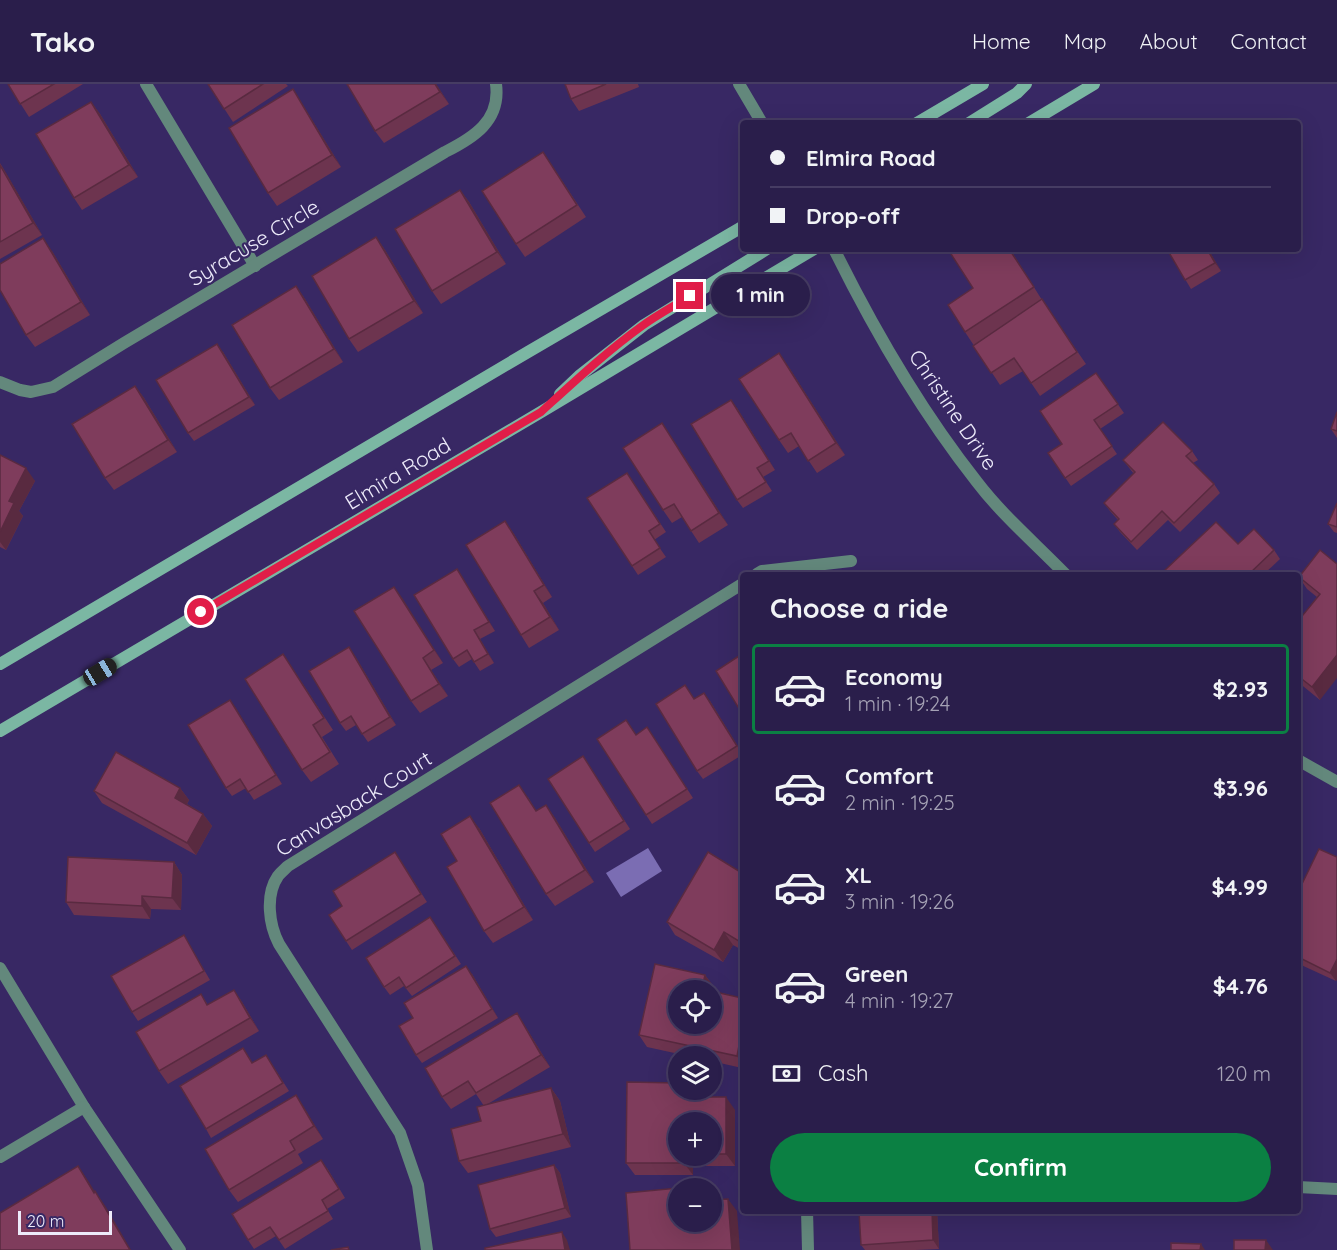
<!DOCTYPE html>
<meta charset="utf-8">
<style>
body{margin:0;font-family:Quicksand,sans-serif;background:#322752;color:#f1f3f6;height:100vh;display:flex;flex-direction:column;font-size:22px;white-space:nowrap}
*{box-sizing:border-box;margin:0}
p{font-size:20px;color:#a5a2b5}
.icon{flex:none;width:33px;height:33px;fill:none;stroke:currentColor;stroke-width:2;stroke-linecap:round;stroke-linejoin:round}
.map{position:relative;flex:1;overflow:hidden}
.sheet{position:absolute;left:740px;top:488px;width:561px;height:642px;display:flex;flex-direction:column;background:#2a1e4b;border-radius:6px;box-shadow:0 6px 24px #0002,0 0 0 2px #463c63}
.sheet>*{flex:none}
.banner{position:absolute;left:740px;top:36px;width:561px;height:132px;border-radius:6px;box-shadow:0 6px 24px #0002,0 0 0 2px #463c63;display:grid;align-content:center;height:132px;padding:0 30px;background:#2a1e4b}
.tools{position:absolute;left:668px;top:896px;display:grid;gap:12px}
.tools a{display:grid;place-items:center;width:54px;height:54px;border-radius:50%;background:#2a1e4b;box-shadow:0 6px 24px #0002,0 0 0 2px #463c63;font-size:30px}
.scale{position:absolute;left:18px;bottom:15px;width:94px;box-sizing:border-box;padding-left:6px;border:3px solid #edebfa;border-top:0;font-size:16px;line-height:21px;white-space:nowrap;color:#edebfa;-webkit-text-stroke:4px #382864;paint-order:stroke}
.end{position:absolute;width:27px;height:27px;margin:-14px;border:8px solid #e11d48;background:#fff;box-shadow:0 0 0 3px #fff}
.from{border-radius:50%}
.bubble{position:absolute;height:42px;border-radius:21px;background:#2a1e4b;box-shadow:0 6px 24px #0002,0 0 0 2px #463c63;font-size:20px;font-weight:700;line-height:42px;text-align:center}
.car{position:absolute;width:18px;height:36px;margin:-18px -9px;border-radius:8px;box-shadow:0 0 4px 2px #0007;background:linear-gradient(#222 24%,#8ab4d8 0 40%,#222 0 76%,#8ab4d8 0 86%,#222 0)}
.banner b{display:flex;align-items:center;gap:21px;height:57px;font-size:22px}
.banner b+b{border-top:2px solid #463c63}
.banner i{width:15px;height:15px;background:#f1f3f6}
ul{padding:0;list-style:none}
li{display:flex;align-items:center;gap:18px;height:90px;margin:0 12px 9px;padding:0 18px;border:3px solid transparent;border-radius:6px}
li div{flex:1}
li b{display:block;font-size:22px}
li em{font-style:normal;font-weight:700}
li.active{border-color:#0b8043}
li>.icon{width:54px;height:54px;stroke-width:1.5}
h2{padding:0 30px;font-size:27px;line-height:72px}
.pay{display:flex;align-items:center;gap:15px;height:66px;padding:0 30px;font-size:22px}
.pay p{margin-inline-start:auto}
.cta{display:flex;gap:12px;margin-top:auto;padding:12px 30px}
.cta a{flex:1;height:69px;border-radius:36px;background:#0b8043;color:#fff;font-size:24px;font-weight:700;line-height:69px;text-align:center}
header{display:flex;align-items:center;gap:36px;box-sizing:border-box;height:84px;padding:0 30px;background:#2a1e4b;border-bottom:2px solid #463c63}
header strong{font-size:28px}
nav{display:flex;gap:33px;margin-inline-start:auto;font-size:21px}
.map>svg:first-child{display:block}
</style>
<header>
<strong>Tako</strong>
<nav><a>Home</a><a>Map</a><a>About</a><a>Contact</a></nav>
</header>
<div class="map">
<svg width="1337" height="1166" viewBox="0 0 1337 1166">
<rect width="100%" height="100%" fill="#382864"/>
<polygon fill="#7b6db3" points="648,764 662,787 621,813 606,789"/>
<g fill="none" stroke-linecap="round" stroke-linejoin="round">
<g stroke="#63887c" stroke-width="12">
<polyline points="0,884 84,1023 180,1166"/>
<polyline points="0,1073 84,1023"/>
</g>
<g stroke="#63887c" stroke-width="12">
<polyline points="146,0 255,182"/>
<path d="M 834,165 C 874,246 921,327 977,398 C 1003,432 1036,460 1065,490"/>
<path d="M 0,298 L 20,306 L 31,308 L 53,303 L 124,259 L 445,68 C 473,54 501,37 496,0"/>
<polyline points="757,490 762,487 851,477"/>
<polyline points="1298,676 1337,698"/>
<polyline points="1298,1103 1337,1105"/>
<polyline points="807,1126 808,1166"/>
<path d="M 427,1166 L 418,1101 L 400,1049 L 279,860 C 269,841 265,811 278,792 C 281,788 285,785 288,782 L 742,500"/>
</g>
<polyline stroke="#63887c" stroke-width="12" points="739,0 762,39"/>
<g stroke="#7bb7a3" stroke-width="12">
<polyline points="917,39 983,0"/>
<polyline points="969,39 1017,9 1026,0"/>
<polyline points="1029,39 1094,0"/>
<polyline points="560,310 579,292 644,241 767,165"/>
<polyline points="0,580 528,268 742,143"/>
<polyline points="0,647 541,328 814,165"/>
</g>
</g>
<g fill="#6d344f" fill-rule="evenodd">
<polygon points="8,0 83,0 29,33"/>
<polygon points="208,0 286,0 288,2 233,38"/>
<polygon points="436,0 449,20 384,59 375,47"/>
<polygon points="565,0 638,0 639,3 579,27 571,15"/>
<polygon points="293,5 341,83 277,122 268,109"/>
<polygon points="91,18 100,30 138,93 82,126 74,114"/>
<polygon points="0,79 42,151 0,175"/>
<polygon points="551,80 586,133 525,173 516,160"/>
<polygon points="460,106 469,118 506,180 441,220 432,207"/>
<polygon points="376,153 385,166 423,229 358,268 349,255"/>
<polygon points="960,165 1010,165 1042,216 1086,280 1040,312 1023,287 1000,301 965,248 973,204"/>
<polygon points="1167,165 1208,165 1221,187 1191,205"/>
<polygon points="52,167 90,231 35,263 26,251"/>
<polygon points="296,202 305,215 343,278 279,316 270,304"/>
<polygon points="223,268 255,321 194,357 188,349"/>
<polygon points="788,282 845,371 817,389 799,362 788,369 779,356"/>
<polygon points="1096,289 1124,329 1100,345 1117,370 1071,402 1048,369 1062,360"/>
<polygon points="135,302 144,314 177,368 114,406 105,394"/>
<polygon points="737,324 775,386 763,393 772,407 743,424 737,416"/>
<polygon points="1337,328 1337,354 1331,345"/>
<polygon points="662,339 728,441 699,459 682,433 672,439 663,426"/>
<polygon points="1192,367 1198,376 1193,379 1214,400 1220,409 1180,448 1168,436 1137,466 1120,448 1114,440 1118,436 1110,427 1104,419 1134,390 1123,376"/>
<polygon points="0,371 35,397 19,427 23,432 6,466 0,463"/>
<polygon points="627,389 666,448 654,456 666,473 638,491 587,414"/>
<polygon points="1337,419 1337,449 1334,448 1328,440"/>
<polygon points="505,437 514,450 552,513 543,519 559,546 529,564 521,551"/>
<polygon points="1238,460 1274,466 1280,475 1264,490 1166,490 1164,487"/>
<polygon points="1337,480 1320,616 1298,598 1298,526 1303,531 1317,513 1307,505 1299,493"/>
<polygon points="457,485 495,547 480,555 494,579 480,587 472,575 459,583 453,575"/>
<polygon points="394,503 443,579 431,586 448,612 420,629 411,617"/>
<polygon points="283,570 333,646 322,653 339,680 311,698 302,686"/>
<polygon points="742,570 742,629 738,623"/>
<polygon points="355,572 396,641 368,658 356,641 346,647 340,639"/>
<polygon points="694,615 710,617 742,669 742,671 703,695 697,687"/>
<polygon points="230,616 282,700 254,716 246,704 232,712 226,704"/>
<polygon points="647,643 693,714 652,740 646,731 636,651"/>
<polygon points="583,672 630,745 595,768 589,759"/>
<polygon points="180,704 189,716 187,720 203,730 212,742 196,771 102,719 94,707"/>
<polygon points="528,713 536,727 546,721 555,734 594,798 555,822 546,810"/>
<polygon points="479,744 533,836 493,859 484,847 457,777"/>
<polygon points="395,768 427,818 352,866 346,857 342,822"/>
<polygon points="174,778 182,791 181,826 151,825 150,835 74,831 66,818"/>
<polygon points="742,789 742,866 733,861 723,878 675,851 667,838"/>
<polygon points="1298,803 1336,897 1299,880 1298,877"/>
<polygon points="430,833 461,880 412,912 404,902 390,911 384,903"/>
<polygon points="189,860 210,896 138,937 132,928"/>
<polygon points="472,890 498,934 422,979 416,971 413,934"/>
<polygon points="705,891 714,903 713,907 742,914 742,984 711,977 711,972 688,972 647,963 639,951"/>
<polygon points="234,906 242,918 259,947 168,1000 159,987 201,910 208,921"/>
<polygon points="517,929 525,942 550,983 486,1021 551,1004 560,1017 571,1063 468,1089 459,1077 481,1037 484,1022 476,1010 451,1025 442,1013"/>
<polygon points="266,971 289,1007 211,1054 206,1045 249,973 252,979"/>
<polygon points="296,1011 323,1055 298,1070 303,1079 238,1118 229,1106"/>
<path d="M 691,1011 L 691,1013 L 735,1026 L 735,1082 L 693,1082 L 693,1091 L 635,1091 L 626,1079 ZM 711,1038 L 711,1071 L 678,1071 Z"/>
<polygon points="554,1081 560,1089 571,1133 496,1153 490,1145"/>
<polygon points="327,1084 345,1114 327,1125 333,1135 285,1165 276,1152 254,1165 248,1156"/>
<polygon points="882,1126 937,1126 939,1165 916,1166 865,1166 861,1161"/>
</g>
<g fill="#592a40">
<polygon points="435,0 436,0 449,20 440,8"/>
<polygon points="293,5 341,83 332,71"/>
<polygon points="91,18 100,30 138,93 129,81"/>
<polygon points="0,79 5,87 42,151 33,139"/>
<polygon points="460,106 469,118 506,180 497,168"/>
<polygon points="376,153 385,166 423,229 414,217"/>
<polygon points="43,154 52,167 90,231 81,218"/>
<polygon points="1207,165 1208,165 1221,187 1215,179"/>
<polygon points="296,202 305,215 343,278 334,265"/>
<polygon points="217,260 223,268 255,321 249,313"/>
<polygon points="779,269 788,282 845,371 836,359"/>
<polygon points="135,302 144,314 177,368 168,356"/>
<polygon points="731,316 737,324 775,386 769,377"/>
<polygon points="662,339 671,352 728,441 719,429"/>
<polygon points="26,384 35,397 19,427 23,432 6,466 0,458 0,448 9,417"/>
<polygon points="505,437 514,450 552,513 544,501"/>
<polygon points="457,485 463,494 495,547 489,538"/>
<polygon points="394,503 403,515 443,579 434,566"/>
<polygon points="534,507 543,519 559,546 550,533"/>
<polygon points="474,546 480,555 494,579 488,570"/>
<polygon points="349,563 355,572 396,641 390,633"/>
<polygon points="1337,571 1337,594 1320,616 1312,603"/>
<polygon points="423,574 431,586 448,612 439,600"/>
<polygon points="704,609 710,617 742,670 737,662"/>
<polygon points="230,616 236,624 282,700 276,691"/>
<polygon points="180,704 189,716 184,726 175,714"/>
<polygon points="546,721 555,734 594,798 585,786"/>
<polygon points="203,730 212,742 196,771 187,759"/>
<polygon points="470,732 479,744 533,836 524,823"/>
<polygon points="174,778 182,791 181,826 172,814"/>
<polygon points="142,812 151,825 150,835 142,822"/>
<polygon points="724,848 733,861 723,878 714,866"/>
<polygon points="1337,875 1337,896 1336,897 1330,889"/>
<polygon points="466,882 472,890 498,934 492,925"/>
<polygon points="705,891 714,903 711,916 711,906 703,906 702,905"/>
<polygon points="234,906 242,918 259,947 250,934"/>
<polygon points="517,929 525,942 550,983 541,971"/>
<polygon points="742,946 742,981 737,972"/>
<polygon points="551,1004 560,1017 571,1063 563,1050"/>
<polygon points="682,1005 686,1005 691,1011 691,1025 682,1013"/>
<polygon points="296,1011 304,1023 323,1055 314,1042"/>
<polygon points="726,1013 735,1026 735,1082 726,1070"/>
<polygon points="684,1071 693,1082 693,1091 684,1079"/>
<polygon points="554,1081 560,1089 571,1133 565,1124"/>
<polygon points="78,1082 89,1098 105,1125 94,1109"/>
<polygon points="95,1107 106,1123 131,1166 130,1166"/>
<polygon points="728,1115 737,1127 740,1166 732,1166"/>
<polygon points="932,1126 937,1126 939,1165 933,1156"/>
<polygon points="562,1148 567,1156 570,1166 565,1166"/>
<polygon points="1266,1156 1273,1166 1265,1166"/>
<polygon points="1201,1160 1205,1166 1200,1166"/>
</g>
<g fill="#7f3c5c" stroke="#592a40" stroke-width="1.5">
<polygon points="8,0 54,0 20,20"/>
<polygon points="208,0 263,0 224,25"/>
<polygon points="347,0 435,0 440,8 375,47"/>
<polygon points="565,0 606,0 571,15"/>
<polygon points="293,5 332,71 268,109 229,44"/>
<polygon points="91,18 129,81 74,114 36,50"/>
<polygon points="543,68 577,121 516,160 482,107"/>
<polygon points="0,81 33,139 0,158"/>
<polygon points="460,106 497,168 432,207 395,145"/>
<polygon points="376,153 414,217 349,255 312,192"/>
<polygon points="43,154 81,218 26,251 0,206 0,180"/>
<polygon points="960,165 1009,165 1034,203 965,248 948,221 973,204 951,170"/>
<polygon points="1167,165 1207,165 1215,179 1185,196"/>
<polygon points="296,202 334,265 270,304 232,241"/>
<polygon points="1042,215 1077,268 1031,299 1014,274 991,289 973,262"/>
<polygon points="217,260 249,313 188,349 156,296"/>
<polygon points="779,269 836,359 808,377 791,349 779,356 739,295"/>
<polygon points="1096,289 1118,320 1094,336 1112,362 1065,394 1048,369 1062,360 1040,327"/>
<polygon points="135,302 168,356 105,394 72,340"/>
<polygon points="731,316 769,377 757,384 766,398 737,416 691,340"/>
<polygon points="1337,328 1337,347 1331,345"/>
<polygon points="1163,338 1192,367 1186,372 1214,400 1174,439 1162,427 1131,458 1114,440 1119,435 1104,419 1135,388 1123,376"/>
<polygon points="662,339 719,429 691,447 674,420 663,426 623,364"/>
<polygon points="0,371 26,384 9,417 14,419 0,448"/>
<polygon points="627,389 660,440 649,447 660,464 632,482 587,414"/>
<polygon points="1337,419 1337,443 1328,440"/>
<polygon points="505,437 544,501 534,507 550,533 521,551 466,461"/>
<polygon points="1216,438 1238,460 1254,445 1274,466 1249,490 1167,490 1164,487"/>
<polygon points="1320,466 1337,480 1337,571 1312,603 1298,592 1298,526 1303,531 1320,510 1299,493"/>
<polygon points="457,485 489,538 474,546 488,570 474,578 467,566 453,575 414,511"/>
<polygon points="394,503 434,566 423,574 439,600 411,617 354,527"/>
<polygon points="349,563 390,633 362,650 351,632 340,639 309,587"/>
<polygon points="283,570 324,634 313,641 330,668 302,686 245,595"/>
<polygon points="742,570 742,620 738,623 716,587"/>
<polygon points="685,601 694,615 704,609 737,662 697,687 656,620"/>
<polygon points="230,616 276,691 248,708 240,695 226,704 188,641"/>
<polygon points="626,636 636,651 647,643 687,705 646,731 597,655"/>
<polygon points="116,668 180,704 175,714 203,730 187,759 94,707"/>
<polygon points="583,672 624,737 589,759 548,695"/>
<polygon points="519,701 536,727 546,721 585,786 546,810 490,719"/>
<polygon points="470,732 524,823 484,847 447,783 457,777 441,750"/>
<polygon points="1319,765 1337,773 1337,875 1330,889 1298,873 1298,803 1300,804"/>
<polygon points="395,768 421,810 346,857 329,831 342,822 333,807"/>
<polygon points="708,768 742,789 742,859 724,848 714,866 667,838"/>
<polygon points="68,773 174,778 172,814 142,812 142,822 66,818"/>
<polygon points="430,833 455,872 406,904 399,893 384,903 366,874"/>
<polygon points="184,851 204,887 132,928 111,892"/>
<polygon points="655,880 705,891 702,905 707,906 678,906 678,939 711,939 711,907 742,914 742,946 737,972 639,951"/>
<polygon points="466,882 492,925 416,971 399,942 413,934 404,919"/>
<polygon points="234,906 250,934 159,987 136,948 201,910 207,921"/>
<polygon points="517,929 541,971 476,1009 468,997 442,1013 425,984"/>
<polygon points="243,964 252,979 266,971 283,999 206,1045 180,1002"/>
<polygon points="627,998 678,999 678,1005 682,1005 682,1013 726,1013 726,1070 711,1070 711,1038 678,1038 678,1071 684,1071 684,1079 626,1079"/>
<polygon points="551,1004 563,1050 459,1077 451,1045 481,1037 477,1023"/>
<polygon points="296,1011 314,1042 290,1057 295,1066 229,1106 205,1065"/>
<polygon points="321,1076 339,1105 322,1116 328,1127 279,1156 270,1143 248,1156 232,1130"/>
<polygon points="554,1081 565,1124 490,1145 478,1101"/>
<polygon points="78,1082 94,1109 95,1107 130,1166 0,1166 0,1129"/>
<polygon points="678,1104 678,1137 711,1137 711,1116 728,1115 732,1166 630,1166 626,1109"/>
<polygon points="882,1126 932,1126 933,1156 861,1161 859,1128 882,1128"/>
<polygon points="562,1148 565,1166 485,1166 485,1164"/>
<polygon points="1234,1156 1266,1156 1265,1166 1234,1166"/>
<polygon points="1171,1159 1201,1160 1200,1166 1171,1166"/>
<polygon points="348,1163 349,1166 331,1166"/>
</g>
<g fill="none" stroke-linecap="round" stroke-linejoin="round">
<path stroke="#e11d48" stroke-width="8" d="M 201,528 L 541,328 C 574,298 606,268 642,242 C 657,231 674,222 690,212"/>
</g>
<g text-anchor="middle" stroke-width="4.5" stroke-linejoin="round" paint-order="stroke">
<g font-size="21" fill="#edebfa" stroke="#382864">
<text transform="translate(254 159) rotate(-31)" y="7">Syracuse Circle</text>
<text transform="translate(953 326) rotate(56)" y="7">Christine Drive</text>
<text transform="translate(398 390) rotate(-31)" y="7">Elmira Road</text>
<text transform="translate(354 720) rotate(-32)" y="7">Canvasback Court</text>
</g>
</g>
</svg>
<div class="tools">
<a><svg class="icon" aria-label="locate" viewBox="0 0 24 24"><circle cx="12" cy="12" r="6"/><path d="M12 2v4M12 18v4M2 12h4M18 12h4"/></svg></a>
<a><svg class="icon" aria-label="layers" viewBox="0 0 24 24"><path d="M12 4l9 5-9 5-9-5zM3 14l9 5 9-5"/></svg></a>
<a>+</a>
<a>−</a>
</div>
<div class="scale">20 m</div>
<i class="end from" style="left:201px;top:528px"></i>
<i class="end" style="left:690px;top:212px"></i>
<div class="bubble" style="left:711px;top:190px;width:99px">1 min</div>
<i class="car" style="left:100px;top:588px;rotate:59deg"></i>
<div class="banner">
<b><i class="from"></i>Elmira Road</b>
<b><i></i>Drop-off</b>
</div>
<section class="sheet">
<h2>Choose a ride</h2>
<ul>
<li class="active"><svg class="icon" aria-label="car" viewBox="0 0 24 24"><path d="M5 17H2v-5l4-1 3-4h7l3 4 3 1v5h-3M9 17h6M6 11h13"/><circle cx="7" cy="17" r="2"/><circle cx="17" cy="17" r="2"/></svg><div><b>Economy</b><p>1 min · 19:24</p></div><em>$2.93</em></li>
<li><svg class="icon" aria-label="car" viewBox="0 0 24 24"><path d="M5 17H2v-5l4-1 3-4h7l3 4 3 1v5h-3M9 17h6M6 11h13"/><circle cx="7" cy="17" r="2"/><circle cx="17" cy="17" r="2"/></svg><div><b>Comfort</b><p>2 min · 19:25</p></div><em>$3.96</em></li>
<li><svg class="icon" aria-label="car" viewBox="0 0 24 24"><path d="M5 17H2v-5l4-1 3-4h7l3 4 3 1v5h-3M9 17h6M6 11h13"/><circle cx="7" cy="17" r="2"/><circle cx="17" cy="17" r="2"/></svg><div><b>XL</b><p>3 min · 19:26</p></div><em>$4.99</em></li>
<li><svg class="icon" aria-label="car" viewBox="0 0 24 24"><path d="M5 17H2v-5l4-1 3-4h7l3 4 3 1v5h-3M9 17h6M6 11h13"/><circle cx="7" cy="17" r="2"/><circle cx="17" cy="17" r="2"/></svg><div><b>Green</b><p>4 min · 19:27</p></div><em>$4.76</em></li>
</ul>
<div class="pay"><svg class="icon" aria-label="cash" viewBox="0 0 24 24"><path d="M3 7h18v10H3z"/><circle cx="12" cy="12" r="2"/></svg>Cash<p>120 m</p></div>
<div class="cta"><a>Confirm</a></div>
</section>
</div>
